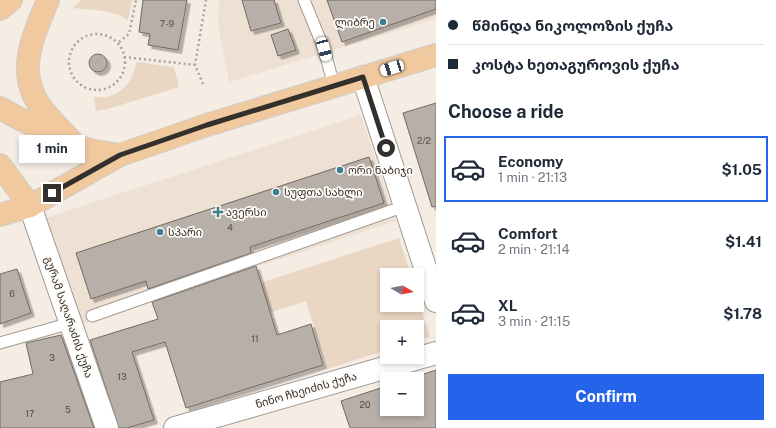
<!DOCTYPE html>
<meta charset="utf-8">
<style>
body{margin:0;font-family:"Public Sans","Noto Sans Georgian",sans-serif;background:#f6f6f7;color:#1f2937;height:100vh;display:flex;flex-direction:column;font-size:15px;white-space:nowrap}
*{box-sizing:border-box;margin:0}
p{font-size:13px;color:#747a83}
.icon{flex:none;width:22px;height:22px;fill:none;stroke:currentColor;stroke-width:2;stroke-linecap:round;stroke-linejoin:round}
.map{position:relative;flex:1;overflow:hidden}
.panel{display:flex;flex-direction:column;background:#fff;width:340px}
.panel>*{flex:none}
.banner{display:grid;align-content:center;height:88px;padding:0 12px;background:#fff}
.needle{width:26px;rotate:100deg}
.buttons{position:absolute;left:380px;top:268px;display:grid;gap:8px}
.buttons a{display:grid;place-items:center;width:44px;height:44px;border-radius:0px;background:#fff;box-shadow:0 2px 6px #0003;font-size:20px}
.end{position:absolute;width:18px;height:18px;margin:-9px;border:5px solid #322f2c;background:#fff;box-shadow:0 0 0 2px #fff}
.from{border-radius:50%}
.bubble{position:absolute;height:28px;border-radius:0px;background:#fff;box-shadow:0 2px 6px #0003;font-size:13px;font-weight:700;line-height:28px;text-align:center}
.car{position:absolute;width:12px;height:24px;margin:-12px -6px;border-radius:5px;box-shadow:0 0 3px 1px #0007;background:linear-gradient(#fff 24%,#345 0 40%,#fff 0 76%,#345 0 86%,#fff 0)}
.banner b{display:flex;align-items:center;gap:14px;height:38px;font-size:15px}
.banner b+b{border-top:1px solid #e0e1e3}
.banner i{width:10px;height:10px;background:#1f2937}
ul{padding:0;list-style:none}
li{display:flex;align-items:center;gap:12px;height:66px;margin:0 8px 6px;padding:0 4px;border:2px solid transparent;border-radius:0px}
li div{flex:1}
li b{display:block;font-size:15px}
li em{font-style:normal;font-weight:700}
li.selected{border-color:#2563eb}
li>.icon{width:36px;height:36px;stroke-width:1.5}
h2{padding:0 12px;font-size:18px;line-height:48px}
.button{display:flex;gap:8px;margin-top:auto;padding:8px 12px}
.button a{flex:1;height:46px;border-radius:0px;background:#2563eb;color:#fff;font-size:16px;font-weight:700;line-height:46px;text-align:center}
main{display:flex;flex:1;min-height:0}
.map>svg:first-child{display:block}
</style>
<main>
<div class="map">
<svg width="436" height="428" viewBox="0 0 436 428">
<defs>
<filter id="shadow"><feDropShadow dx="3.5" dy="3.5" stdDeviation="0" flood-color="#0004"/></filter>
</defs>
<rect width="100%" height="100%" fill="#f5ece4"/>
<g fill="#eee0d3">
<polygon points="219,0 436,0 436,19 229,82 218,23"/>
<polygon points="361,115 396,221 77,326 39,220"/>
</g>
<g fill="#ead7c3">
<path d="M 81,0 L 132,0 L 128,20 C 111,9 92,10 73,8 Z"/>
<path d="M 136,62 L 174,67 L 179,87 L 108,109 L 96,111 L 94,97 C 98,97 103,98 107,97 C 124,93 135,78 136,62 Z"/>
<polygon points="399,238 411,275 387,275 387,305 417,305 417,295 430,337 417,340 417,327 387,327 387,350 327,369 306,301 269,313 260,283"/>
</g>
<g fill="#b7afa8" stroke="#716a63" filter="url(#shadow)">
<polygon points="143,0 187,0 178,50 148,45 150,34 139,32"/>
<polygon points="242,0 274,0 281,23 251,31"/>
<polygon points="327,0 436,0 436,9 342,42"/>
<polygon points="288,29 296,50 278,56 271,35"/>
<circle cx="98" cy="63" r="9"/>
<polygon points="436,103 436,206 432,207 403,113"/>
<polygon points="369,157 384,203 250,247 251,253 148,289 146,281 91,299 76,253"/>
<polygon points="256,266 277,335 311,324 323,365 186,408 165,342 132,352 154,420 127,428 119,428 90,340 158,319 152,302"/>
<polygon points="17,269 31,313 0,324 0,274"/>
<polygon points="61,335 94,428 0,428 0,382 33,374 26,343"/>
<polygon points="436,370 436,428 350,428 341,401 387,386 387,409 417,409 417,379 409,379"/>
</g>
<g fill="none" stroke-linecap="round" stroke-linejoin="round">
<defs>
<g id="service">
<polyline points="304,0 324,49 334,86"/>
<polyline points="92,316 405,206"/>
<polyline points="0,343 71,323"/>
</g>
<g id="minor">
<polyline points="363,77 436,301"/>
<polyline points="30,206 107,428"/>
<polyline points="175,428 436,353"/>
</g>
<g id="primary">
<path d="M 48,0 C 33,37 14,74 43,110 C 53,122 65,134 76,146"/>
<polyline points="0,9 11,0"/>
<polyline points="0,108 20,119 76,146 95,151 120,155"/>
<polyline points="0,165 30,206"/>
<polyline points="0,215 30,206 120,155 207,125 436,55"/>
</g>
</defs>
<use href="#service" stroke="#a19a92" stroke-width="13"/>
<use href="#minor" stroke="#a19a92" stroke-width="24"/>
<use href="#primary" stroke="#cecdcc" stroke-width="24"/>
<g stroke="#aaa39d" stroke-width="2.5" stroke-dasharray="2 3" stroke-linecap="butt">
<circle cx="97" cy="62" r="28"/>
<polyline points="119,42 129,34 136,0"/>
<polyline points="124,57 195,65"/>
<polyline points="203,84 195,65 206,0"/>
</g>
<use href="#service" stroke="#fff" stroke-width="11"/>
<use href="#minor" stroke="#fff" stroke-width="22"/>
<use href="#primary" stroke="#f1c99e" stroke-width="22"/>
</g>
<g fill="none" stroke-linecap="round" stroke-linejoin="round">
<polyline stroke="#322f2c" stroke-width="5" points="52,193 120,155 207,125 363,77 386,148"/>
</g>
<g fill="#3c7e90" stroke="#fefbf7" stroke-width="1.5">
<circle cx="383" cy="22" r="4"/>
<circle cx="340" cy="170" r="4"/>
<circle cx="276" cy="192" r="4"/>
<path d="M216 206h4v4h4v4h-4v4h-4v-4h-4v-4h4z"/>
<circle cx="160" cy="232" r="4"/>
</g>
<g text-anchor="middle" stroke-width="3.5" stroke-linejoin="round" paint-order="stroke">
<g font-size="9" fill="#534f4b">
<text x="167" y="27">7-9</text>
<text x="424" y="144">2/2</text>
<text x="230" y="231">4</text>
<text x="12" y="297">6</text>
<text x="255" y="342">11</text>
<text x="52" y="361">3</text>
<text x="122" y="380">13</text>
<text x="365" y="408">20</text>
<text x="68" y="413">5</text>
<text x="30" y="417">17</text>
</g>
<g font-size="11" fill="#322f2c" stroke="#fefbf7" text-anchor="start">
<text x="375" y="26" text-anchor="end">ლიბრე</text>
<text x="348" y="174">ორი ნაბიჯი</text>
<text x="284" y="196">სუფთა სახლი</text>
<text x="226" y="216">ავერსი</text>
<text x="168" y="236">სპარი</text>
</g>
<g font-size="11" fill="#322f2c" stroke="#fefbf7">
<text transform="translate(69 317) rotate(71)" y="4">გურამ საღარაძის ქუჩა</text>
<text transform="translate(306 390) rotate(-16)" y="4">ნინო ჩხეიძის ქუჩა</text>
</g>
</g>
</svg>
<div class="buttons">
<a><svg class="needle" viewBox="-14 -14 28 28"><path d="M0-13l5 13h-10z" fill="#e53935"/><path d="M0 13l5-13h-10z" fill="#747a83"/></svg></a>
<a>+</a>
<a>−</a>
</div>
<i class="end from" style="left:386px;top:148px"></i>
<i class="end" style="left:52px;top:193px"></i>
<div class="bubble" style="left:19px;top:135px;width:66px">1 min</div>
<i class="car" style="left:324px;top:49px;rotate:165deg"></i>
<i class="car" style="left:392px;top:68px;rotate:253deg"></i>
</div>
<section class="panel">
<div class="banner">
<b><i class="from"></i>წმინდა ნიკოლოზის ქუჩა</b>
<b><i></i>კოსტა ხეთაგუროვის ქუჩა</b>
</div>
<h2>Choose a ride</h2>
<ul>
<li class="selected"><svg class="icon" aria-label="car" viewBox="0 0 24 24"><path d="M5 17H2v-5l4-1 3-4h7l3 4 3 1v5h-3M9 17h6M6 11h13"/><circle cx="7" cy="17" r="2"/><circle cx="17" cy="17" r="2"/></svg><div><b>Economy</b><p>1 min · 21:13</p></div><em>$1.05</em></li>
<li><svg class="icon" aria-label="car" viewBox="0 0 24 24"><path d="M5 17H2v-5l4-1 3-4h7l3 4 3 1v5h-3M9 17h6M6 11h13"/><circle cx="7" cy="17" r="2"/><circle cx="17" cy="17" r="2"/></svg><div><b>Comfort</b><p>2 min · 21:14</p></div><em>$1.41</em></li>
<li><svg class="icon" aria-label="car" viewBox="0 0 24 24"><path d="M5 17H2v-5l4-1 3-4h7l3 4 3 1v5h-3M9 17h6M6 11h13"/><circle cx="7" cy="17" r="2"/><circle cx="17" cy="17" r="2"/></svg><div><b>XL</b><p>3 min · 21:15</p></div><em>$1.78</em></li>
</ul>
<div class="button"><a>Confirm</a></div>
</section>
</main>
